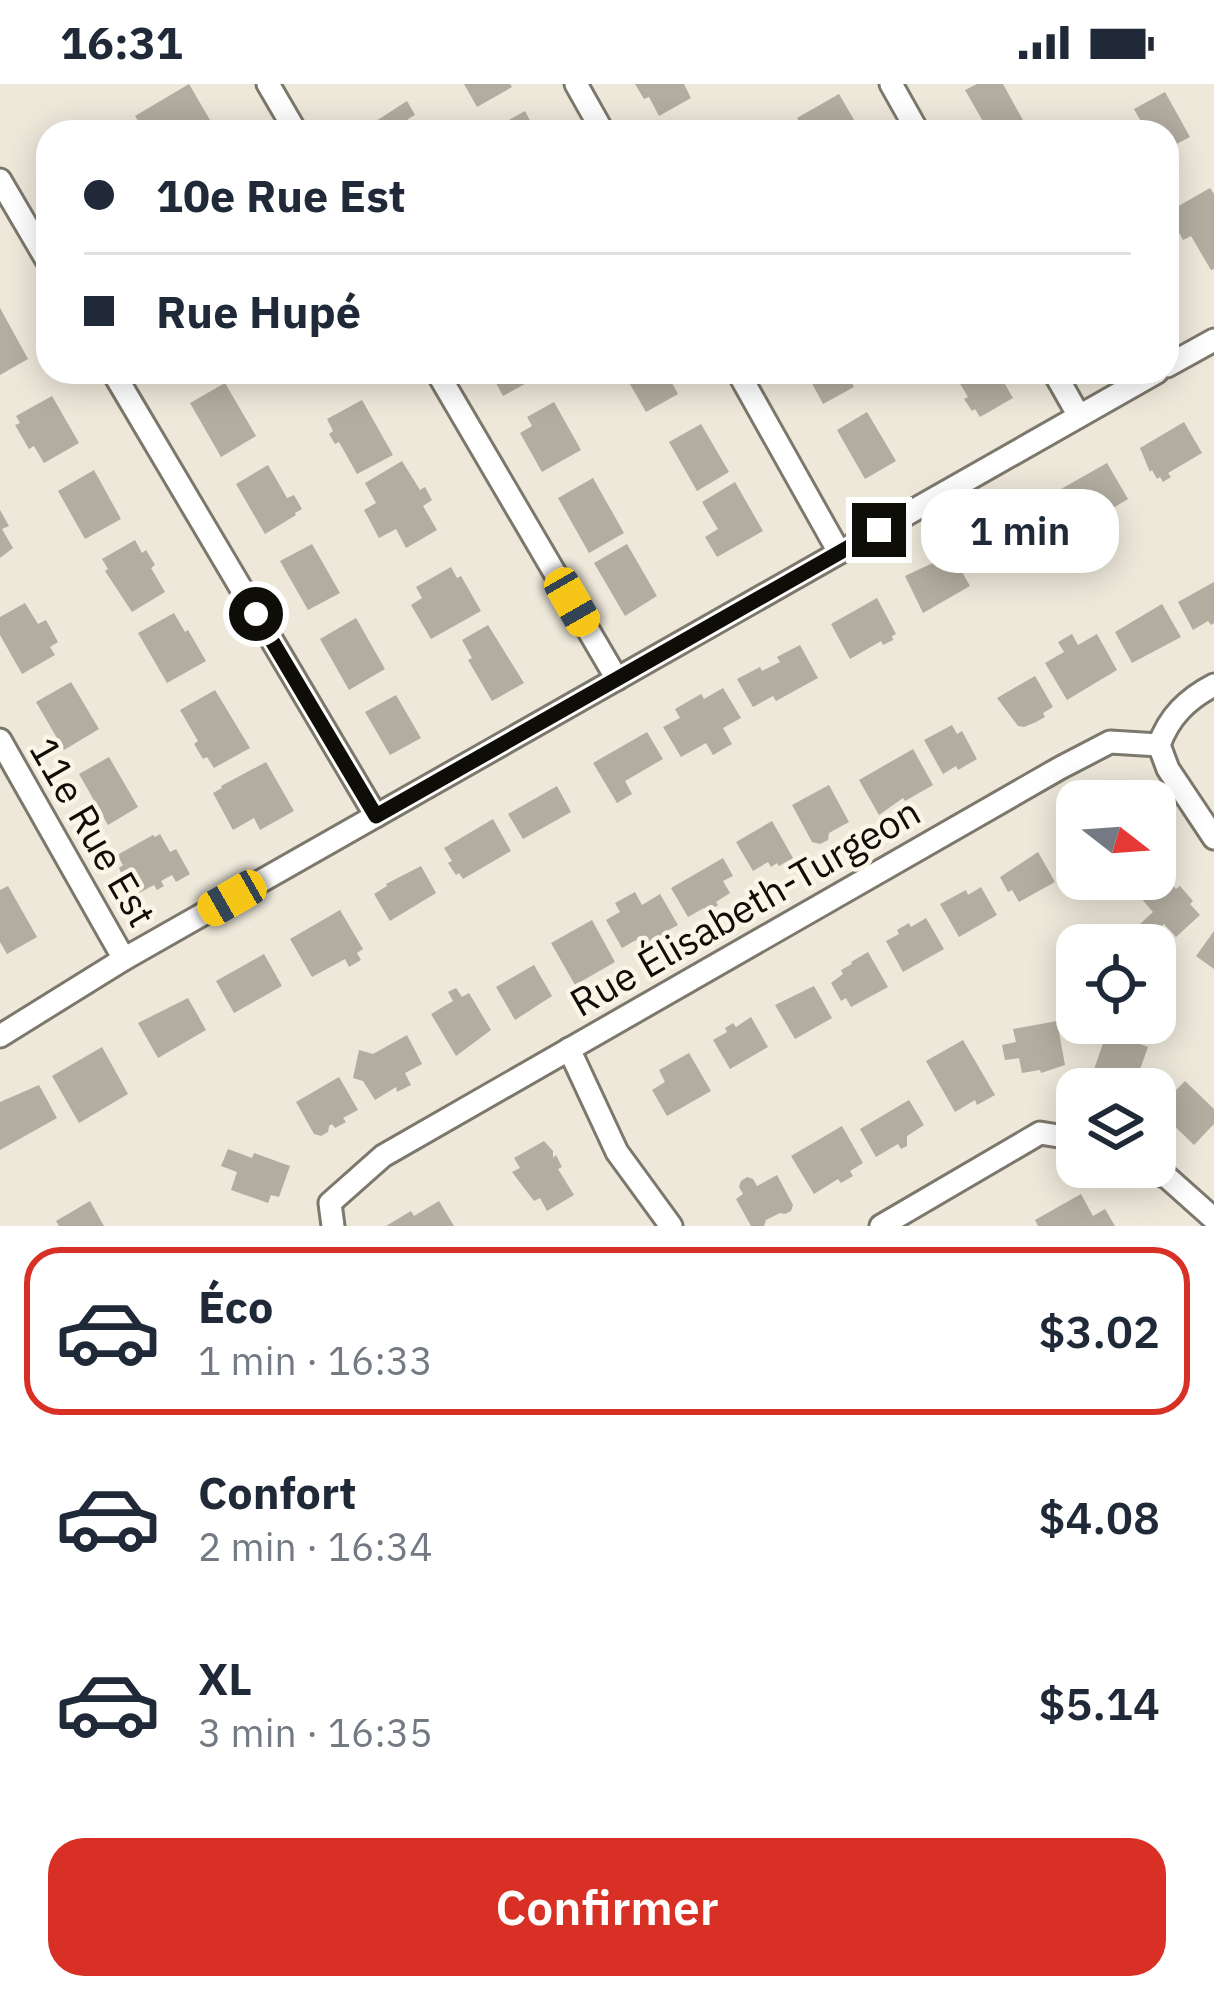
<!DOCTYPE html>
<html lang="fr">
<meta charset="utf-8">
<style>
body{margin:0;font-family:"IBM Plex Sans",sans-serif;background:#f6f6f7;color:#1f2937;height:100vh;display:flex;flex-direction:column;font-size:45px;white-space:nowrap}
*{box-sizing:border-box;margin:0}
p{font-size:39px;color:#747a83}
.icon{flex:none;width:66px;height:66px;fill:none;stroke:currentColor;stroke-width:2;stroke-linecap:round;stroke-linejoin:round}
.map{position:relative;height:1142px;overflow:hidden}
.drawer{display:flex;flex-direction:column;background:#fff;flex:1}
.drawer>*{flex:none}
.hud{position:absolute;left:36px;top:36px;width:1143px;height:264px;border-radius:36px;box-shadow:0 6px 30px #0003;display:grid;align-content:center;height:264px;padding:0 48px;background:#fff}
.needle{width:78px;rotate:107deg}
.fabs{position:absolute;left:1056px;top:696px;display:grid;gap:24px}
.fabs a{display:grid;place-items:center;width:120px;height:120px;border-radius:24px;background:#fff;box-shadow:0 6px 30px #0003;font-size:60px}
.end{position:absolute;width:54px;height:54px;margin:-27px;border:15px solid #0e0d08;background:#fff;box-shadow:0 0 0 6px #fff}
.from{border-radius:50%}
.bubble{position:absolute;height:84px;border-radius:36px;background:#fff;box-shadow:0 6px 30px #0003;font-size:39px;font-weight:600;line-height:84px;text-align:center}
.car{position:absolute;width:36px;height:72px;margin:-36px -18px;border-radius:15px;box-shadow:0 0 9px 3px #0007;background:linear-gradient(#f5c518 24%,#345 0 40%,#f5c518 0 76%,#345 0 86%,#f5c518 0)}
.hud b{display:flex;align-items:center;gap:42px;height:114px;font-size:45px}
.hud b+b{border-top:3px solid #e0e1e3}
.hud i{width:30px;height:30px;background:#1f2937}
ul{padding:21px 0 0;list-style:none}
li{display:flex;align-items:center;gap:36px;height:168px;margin:0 24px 18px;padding:0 24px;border:6px solid transparent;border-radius:36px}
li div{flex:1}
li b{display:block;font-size:45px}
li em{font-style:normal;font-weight:600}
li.on{border-color:#d93025}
li>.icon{width:108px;height:108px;stroke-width:1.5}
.cta{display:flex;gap:24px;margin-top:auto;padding:24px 48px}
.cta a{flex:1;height:138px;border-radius:36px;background:#d93025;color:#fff;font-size:48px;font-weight:600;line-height:138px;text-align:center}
.status{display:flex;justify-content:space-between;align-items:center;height:84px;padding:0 60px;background:#fff;direction:ltr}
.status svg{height:33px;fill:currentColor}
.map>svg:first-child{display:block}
</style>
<div class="status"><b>16:31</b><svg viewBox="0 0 49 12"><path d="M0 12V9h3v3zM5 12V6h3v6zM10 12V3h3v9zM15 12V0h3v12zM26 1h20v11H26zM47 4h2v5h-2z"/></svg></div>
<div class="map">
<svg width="1214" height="1142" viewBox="0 0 1214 1142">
<rect width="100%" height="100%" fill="#ede8da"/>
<g fill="#b2ada0">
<polygon points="189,0 217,48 145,48 135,32"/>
<polygon points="464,0 510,0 512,3 477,23"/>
<polygon points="635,0 684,0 691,14 659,32 649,13 644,15"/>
<polygon points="977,0 1003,0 1024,38 1018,41 1019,44 1013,48 989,48 965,6"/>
<polygon points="1165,8 1190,53 1167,65 1167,48 1135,48 1144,43 1134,25"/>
<polygon points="839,10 857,41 844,48 813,48 809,41 803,44 797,34"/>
<polygon points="407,17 415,31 408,35 415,48 359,48"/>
<polygon points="525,27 534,44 538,42 541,48 487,48"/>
<polygon points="1210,104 1214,110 1214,185 1211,186 1191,152 1183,156 1168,128"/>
<polygon points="0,224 28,275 0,291"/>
<polygon points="490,288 539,288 541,291 503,312"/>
<polygon points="623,288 666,288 678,310 646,328"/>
<polygon points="806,288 846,288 854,303 823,320"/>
<polygon points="953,288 998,288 1013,314 980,333 975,325 972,327 964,315 968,313"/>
<polygon points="225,299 256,352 221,373 190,319"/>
<polygon points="52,312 79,359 44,379 34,362 29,365 15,341 20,339 16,332"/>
<polygon points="362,316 393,371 357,390 339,358 335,360 329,350 333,347 327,335"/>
<polygon points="554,318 581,366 542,388 520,349 532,342 527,333"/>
<polygon points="867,328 896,377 865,395 837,346"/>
<polygon points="1184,338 1202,369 1168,389 1171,393 1163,398 1160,393 1157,395 1152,386 1150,388 1140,364"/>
<polygon points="701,340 729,388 697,407 669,358"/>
<polygon points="402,377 420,406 425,403 432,416 423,422 437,446 406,464 396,445 379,454 364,426 376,419 365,399"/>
<polygon points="1107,379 1128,415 1103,430 1107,437 1102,440 1098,433 1067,448 1050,419 1064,411 1061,405"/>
<polygon points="268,381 287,414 294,411 302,425 295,429 296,431 265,450 236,400"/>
<polygon points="94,386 121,435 85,455 58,407"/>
<polygon points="593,394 624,449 589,469 558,414"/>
<polygon points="735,398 763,447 717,473 705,453 718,445 702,418"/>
<polygon points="1031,425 1050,458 1002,487 980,450 1005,435 1007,439"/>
<polygon points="0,426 9,442 2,445 13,464 0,474"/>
<polygon points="135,456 142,469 146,466 155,481 151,484 165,508 132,528 105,487 108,485 102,475"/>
<polygon points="312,460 340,509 308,526 280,477"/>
<polygon points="627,460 657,512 625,532 594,479"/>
<polygon points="952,470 970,502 923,529 905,492"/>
<polygon points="451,483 457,494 461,492 481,527 431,555 411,521 422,514 416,503"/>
<polygon points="1214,498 1214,539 1211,541 1208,537 1193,546 1178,518"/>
<polygon points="877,514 896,550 892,552 893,556 883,561 881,557 850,575 831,540"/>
<polygon points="25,519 38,540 46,536 58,558 50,563 55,571 22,590 0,551 0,533"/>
<polygon points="1162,520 1181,553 1132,579 1115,548"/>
<polygon points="174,529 185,548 188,546 206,577 167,599 138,549"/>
<polygon points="356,534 385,585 349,606 320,555"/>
<polygon points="488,541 524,599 492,617 468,576 472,574 462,556"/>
<polygon points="1072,550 1078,561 1097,550 1117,586 1067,616 1045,579 1064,568 1058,558"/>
<polygon points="800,561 818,594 776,617 773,612 753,623 737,595 760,583 762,587 780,578 777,573"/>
<polygon points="1035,592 1053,623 1043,629 1045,633 1036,638 1024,643 1018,642 997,614"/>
<polygon points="71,598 99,645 64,666 36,618"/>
<polygon points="723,604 741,634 723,644 732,660 713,671 706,659 681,673 663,643 680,634 675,625 701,610 704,615"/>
<polygon points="215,606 250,664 214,684 207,673 203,675 194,660 198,657 180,626"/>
<polygon points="396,611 421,654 390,671 365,628"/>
<polygon points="952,641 957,650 962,647 977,675 958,686 956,682 943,690 924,656"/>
<polygon points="647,648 663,675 625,697 632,710 617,719 593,679"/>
<polygon points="913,665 933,701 905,717 903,714 879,731 859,696"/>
<polygon points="109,673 138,723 108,741 79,690"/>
<polygon points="266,678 294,727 260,746 254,734 233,746 213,709 222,704 221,702"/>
<polygon points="829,701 849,738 829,749 828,756 820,760 812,758 792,721"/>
<polygon points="557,702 571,728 523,755 508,730"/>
<polygon points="493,735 511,767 463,795 459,789 456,791 448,779 452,777 444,764"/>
<polygon points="772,737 793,774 779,782 777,779 771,783 768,778 753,787 736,758"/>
<polygon points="160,750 170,768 176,765 190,790 176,798 172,791 161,797 164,802 157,806 154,801 139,809 133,798 127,801 119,784 123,781 117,771 153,751 155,753"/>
<polygon points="1038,768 1055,798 1019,818 1012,806 1008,808 1000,793"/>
<polygon points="723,774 733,792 723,797 730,809 716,818 718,821 707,828 704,824 688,833 671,804"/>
<polygon points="421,782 436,809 390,837 374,810 387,802 386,800"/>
<polygon points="1165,793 1176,805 1180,802 1193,817 1190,820 1200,831 1176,853 1164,840 1148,853 1138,842 1153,828 1141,814"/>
<polygon points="8,802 37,853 7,870 0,858 0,806"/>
<polygon points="981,803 997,831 959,853 940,820 966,806 968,811"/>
<polygon points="635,808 642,821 660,810 678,841 665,848 669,855 660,861 655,853 640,863 636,856 622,864 606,836 620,828 615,819"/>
<polygon points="340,826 363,865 357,869 361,876 349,883 345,875 312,893 290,855"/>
<polygon points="926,834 944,865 903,888 886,857 899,850 897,846 909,839 911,843"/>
<polygon points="592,836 615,878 575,901 551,859"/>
<polygon points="1214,847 1214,885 1196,872"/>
<polygon points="868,868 888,903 851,923 846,914 841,917 831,899 843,890 841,886 852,880 851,878"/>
<polygon points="264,870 282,902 234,929 216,897"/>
<polygon points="534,881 552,912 515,936 496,903"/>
<polygon points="814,902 832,934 795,955 775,921"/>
<polygon points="456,904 462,913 469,909 491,946 456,972 431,930 453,917 448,908"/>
<polygon points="188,914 206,946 158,974 138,939"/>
<polygon points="751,933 768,963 730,985 713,956 727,948 725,944 733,939 736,943"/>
<polygon points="1057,937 1065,981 1041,989 1040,986 1022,989 1019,974 1005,976 1002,961 1016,958 1013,945"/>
<polygon points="1107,948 1148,963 1133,1005 1092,991"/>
<polygon points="407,951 422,980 405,989 411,1001 397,1008 396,1003 375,1016 363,997 353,994 359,966 373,970"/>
<polygon points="963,956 995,1011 977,1021 975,1016 955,1028 926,977"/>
<polygon points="102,963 128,1010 79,1039 52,992"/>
<polygon points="689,969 711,1007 667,1032 652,1006 665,998 659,986"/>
<polygon points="339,993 358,1026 343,1034 346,1038 335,1044 332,1040 329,1042 328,1048 321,1052 314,1050 296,1018"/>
<polygon points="1185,997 1214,1025 1214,1040 1194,1061 1157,1025"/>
<polygon points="39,1001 57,1034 0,1066 0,1018"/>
<polygon points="909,1016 924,1041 907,1052 907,1062 901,1065 898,1060 876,1073 860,1045"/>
<polygon points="842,1042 863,1079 850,1087 853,1092 841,1099 838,1095 814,1110 791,1072"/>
<polygon points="544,1057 553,1067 553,1074 556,1071 562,1083 558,1085 574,1111 547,1127 540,1114 534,1117 512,1088 520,1084 514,1074"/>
<polygon points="228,1065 252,1074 254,1069 290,1082 279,1113 271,1111 268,1119 231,1106 237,1088 221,1082"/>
<polygon points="777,1091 793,1121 791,1127 785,1130 780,1129 766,1136 764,1142 751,1142 736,1115 743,1110 739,1103 741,1097 747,1093 753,1095 757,1102"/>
<polygon points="1081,1110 1093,1132 1105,1125 1115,1142 1038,1142 1035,1136"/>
<polygon points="90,1117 104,1142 59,1142 56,1137"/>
<polygon points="439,1117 454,1142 386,1142 411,1127 414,1132"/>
</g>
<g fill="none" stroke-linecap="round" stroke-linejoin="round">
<defs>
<g id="minor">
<polyline points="268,0 296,48"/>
<polyline points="576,0 603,48"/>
<polyline points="891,0 918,48"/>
<polyline points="0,96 48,178"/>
<polyline points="1167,282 1214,256"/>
<polyline points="113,288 376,732"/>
<polyline points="437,288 617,595"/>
<polyline points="738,288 839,468"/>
<polyline points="1054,288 1079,332"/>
<polyline points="0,656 124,875"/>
<polyline points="1159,661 1168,685 1214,754"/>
<path d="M 1159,661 C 1169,633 1187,615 1214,601"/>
<polyline points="0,952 124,875 1157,288"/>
<polyline points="569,965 617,1068 671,1142"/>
<polyline points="1147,1083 1168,1094 1214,1135"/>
<polyline points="333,1142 330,1119 383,1072 1060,684 1110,658 1159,661"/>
<polyline points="881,1142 1040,1049 1077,1055"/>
</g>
</defs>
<use href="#minor" stroke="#7d786c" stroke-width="27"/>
<use href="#minor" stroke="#fff" stroke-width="21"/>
</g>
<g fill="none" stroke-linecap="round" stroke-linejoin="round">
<polyline stroke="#0e0d08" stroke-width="15" points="256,530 376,732 879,446"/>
</g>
<g text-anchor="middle" stroke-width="9" stroke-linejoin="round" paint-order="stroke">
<g font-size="39" fill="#0e0d08" stroke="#fbf5e7">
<text transform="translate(93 748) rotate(60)" y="14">11e Rue Est</text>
<text transform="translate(745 823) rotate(-30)" y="14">Rue Élisabeth-Turgeon</text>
</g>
</g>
</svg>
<div class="fabs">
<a><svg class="needle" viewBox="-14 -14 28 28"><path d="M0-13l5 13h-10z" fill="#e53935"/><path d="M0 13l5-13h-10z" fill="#747a83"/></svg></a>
<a><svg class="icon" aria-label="locate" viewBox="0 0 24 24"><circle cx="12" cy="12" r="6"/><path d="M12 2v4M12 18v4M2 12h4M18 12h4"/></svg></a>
<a><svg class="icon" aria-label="layers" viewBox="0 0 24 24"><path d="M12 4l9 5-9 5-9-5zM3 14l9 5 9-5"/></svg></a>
</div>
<i class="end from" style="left:256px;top:530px"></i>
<i class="end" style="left:879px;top:446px"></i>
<div class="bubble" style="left:921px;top:405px;width:198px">1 min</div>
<i class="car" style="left:572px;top:518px;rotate:150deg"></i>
<i class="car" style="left:232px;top:814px;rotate:240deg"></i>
<div class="hud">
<b><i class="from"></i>10e Rue Est</b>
<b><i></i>Rue Hupé</b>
</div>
</div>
<section class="drawer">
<ul>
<li class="on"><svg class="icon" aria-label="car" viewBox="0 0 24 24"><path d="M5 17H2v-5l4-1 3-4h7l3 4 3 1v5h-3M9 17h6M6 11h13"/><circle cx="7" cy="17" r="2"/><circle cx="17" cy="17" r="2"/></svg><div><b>Éco</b><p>1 min · 16:33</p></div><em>$3.02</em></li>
<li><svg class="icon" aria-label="car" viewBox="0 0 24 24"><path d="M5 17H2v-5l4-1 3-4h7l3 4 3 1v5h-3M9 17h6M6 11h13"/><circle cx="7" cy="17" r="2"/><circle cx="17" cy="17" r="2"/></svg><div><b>Confort</b><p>2 min · 16:34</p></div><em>$4.08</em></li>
<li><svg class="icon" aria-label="car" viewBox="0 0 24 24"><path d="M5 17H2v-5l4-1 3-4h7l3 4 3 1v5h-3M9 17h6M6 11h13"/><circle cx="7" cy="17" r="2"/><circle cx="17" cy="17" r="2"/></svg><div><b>XL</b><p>3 min · 16:35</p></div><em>$5.14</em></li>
</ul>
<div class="cta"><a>Confirmer</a></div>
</section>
